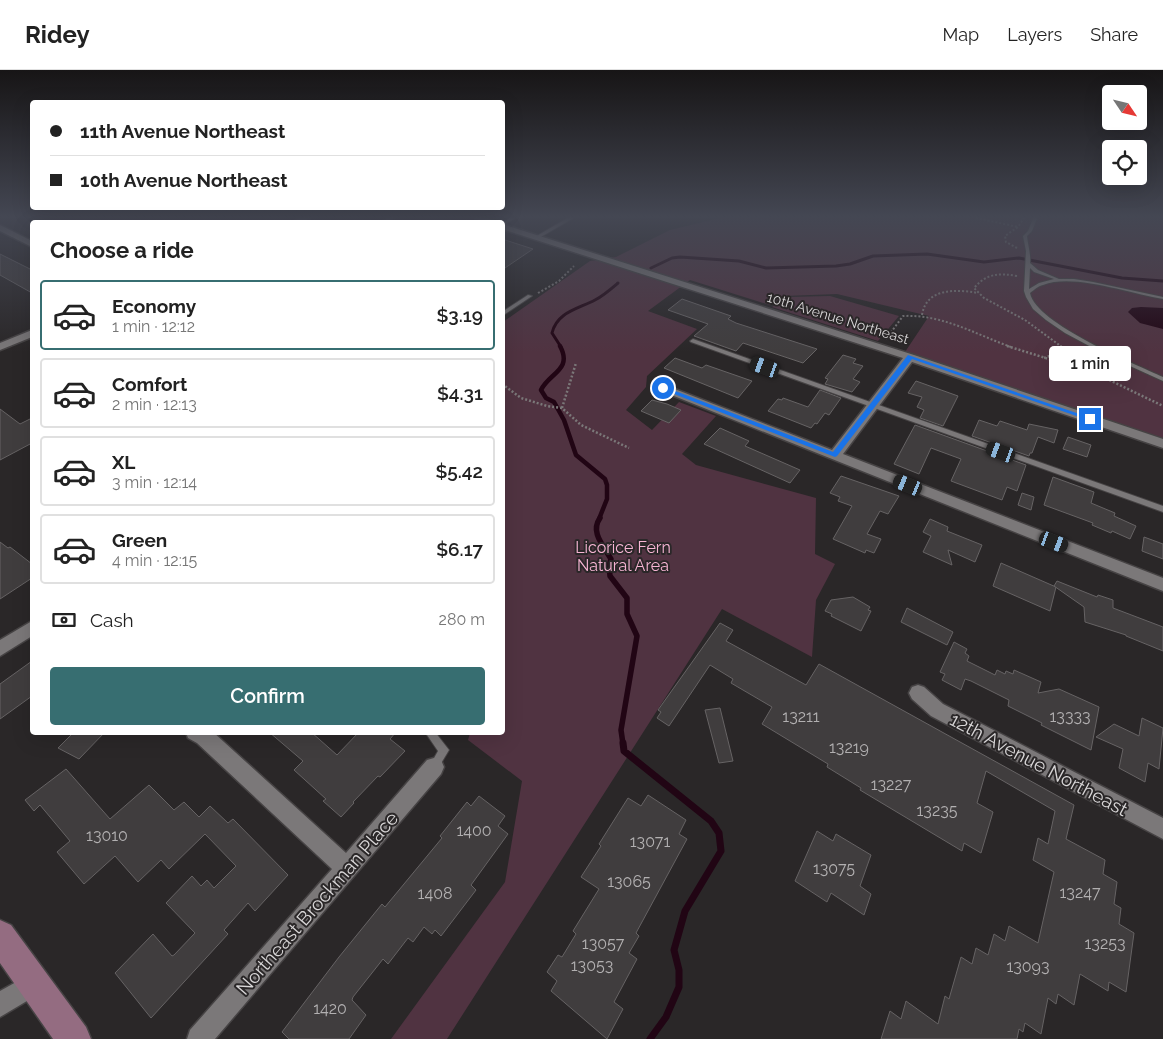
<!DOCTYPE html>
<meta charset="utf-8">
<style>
body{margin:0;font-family:Raleway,sans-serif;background:#f6f6f6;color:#222;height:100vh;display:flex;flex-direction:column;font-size:19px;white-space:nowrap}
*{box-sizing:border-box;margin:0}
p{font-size:16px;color:#767676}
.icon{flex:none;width:28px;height:28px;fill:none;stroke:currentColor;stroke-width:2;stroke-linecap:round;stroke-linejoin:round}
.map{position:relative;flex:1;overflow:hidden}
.sheet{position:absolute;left:30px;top:150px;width:475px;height:515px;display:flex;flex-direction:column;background:#fff;border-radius:5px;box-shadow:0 5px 20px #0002}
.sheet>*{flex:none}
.guide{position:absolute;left:30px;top:30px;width:475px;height:110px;border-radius:5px;box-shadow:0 5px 20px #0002;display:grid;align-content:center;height:110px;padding:0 20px;background:#fff}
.needle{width:32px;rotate:125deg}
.fabs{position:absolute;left:1102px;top:15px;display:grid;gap:10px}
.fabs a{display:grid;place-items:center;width:45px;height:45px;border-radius:5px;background:#fff;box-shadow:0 5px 20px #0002;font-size:25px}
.end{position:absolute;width:22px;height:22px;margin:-11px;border:6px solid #1a73e8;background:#fff;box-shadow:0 0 0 2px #fff}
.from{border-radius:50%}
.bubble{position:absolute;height:35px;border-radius:5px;background:#fff;box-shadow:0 5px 20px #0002;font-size:16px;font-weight:600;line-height:35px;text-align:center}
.car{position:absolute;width:15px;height:30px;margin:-15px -8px;border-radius:6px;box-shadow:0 0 4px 1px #0007;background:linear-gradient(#222 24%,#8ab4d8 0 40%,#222 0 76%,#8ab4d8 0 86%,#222 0)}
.guide b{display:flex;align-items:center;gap:18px;height:48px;font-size:19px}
.guide b+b{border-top:1px solid #e0e0e0}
.guide i{width:12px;height:12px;background:#222}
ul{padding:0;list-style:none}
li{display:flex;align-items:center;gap:15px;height:70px;margin:0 10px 8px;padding:0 10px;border:2px solid #e0e0e0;border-radius:5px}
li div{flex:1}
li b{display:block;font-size:19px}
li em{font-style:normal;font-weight:600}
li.active{border-color:#376e71}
li>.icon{width:45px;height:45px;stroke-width:1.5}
h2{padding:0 20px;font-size:22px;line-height:60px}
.pay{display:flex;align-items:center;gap:12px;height:55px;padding:0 20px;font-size:19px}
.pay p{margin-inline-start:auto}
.action{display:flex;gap:10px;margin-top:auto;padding:10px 20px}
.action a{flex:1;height:58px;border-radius:5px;background:#376e71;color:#fff;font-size:20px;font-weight:600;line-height:58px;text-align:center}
header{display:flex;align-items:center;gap:30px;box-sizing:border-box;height:70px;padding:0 25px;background:#fff;border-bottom:1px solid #e0e0e0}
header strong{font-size:24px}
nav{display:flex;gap:28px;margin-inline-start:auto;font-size:18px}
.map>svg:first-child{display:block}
</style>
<header>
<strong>Ridey</strong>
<nav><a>Map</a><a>Layers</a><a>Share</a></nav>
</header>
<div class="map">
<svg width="1163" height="969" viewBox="0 0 1163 969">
<rect width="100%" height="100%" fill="#2a2728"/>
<g fill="#503341">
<polygon points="728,146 1163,146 1163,370 905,282 929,246 837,224 784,226 770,235 690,210 648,241 697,259 647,306 646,317 626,340 652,360 679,332 716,346 682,384 696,395 816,428 815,484 835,494 816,530 812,587 722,539 447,969 391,969 505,812 522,711 468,670 470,663 502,662 503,252 590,191 616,187 670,160"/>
<polygon points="830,226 899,246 878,271 772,237 787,227"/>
</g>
<polygon fill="#210514" points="1141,237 1163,238 1163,259 1140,253 1128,242 1132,238"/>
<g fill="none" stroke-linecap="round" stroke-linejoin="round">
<g stroke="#210514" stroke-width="3">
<polyline points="651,198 672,188 680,187 739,191 766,198 836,196 850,194 873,186 927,184 984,192 1019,188 1122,208 1163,211"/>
<path d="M 561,277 L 552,263 C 557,242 578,239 595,230 C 603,226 611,219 618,213"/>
</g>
<path stroke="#210514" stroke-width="4.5" d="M 560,276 C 573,300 549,303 541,320 L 546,328 L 554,332 L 564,350 L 576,385 L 605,409 L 607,415 L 607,429 L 599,449"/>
<path stroke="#210514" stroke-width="5.5" d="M 600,448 C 590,462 603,475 611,489 L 609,496 L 610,506 L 627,528 L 627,544 L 637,566 L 621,660 L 623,674"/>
<polyline stroke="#210514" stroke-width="7" points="623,673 624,681 711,751 719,763 721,781 685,841 674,880 679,900 679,917 666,947 650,969"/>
</g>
<g fill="#403d3e" stroke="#666364">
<polygon points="502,169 533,179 502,200"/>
<polygon points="0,184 32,200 32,223 0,205"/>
<polygon points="682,229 731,246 728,249 736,253 817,279 803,293 743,273 736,281 694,266 708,254 668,240"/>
<polygon points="843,285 856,289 853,293 863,296 853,309 860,312 852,322 825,314 828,309 825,308"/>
<polygon points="675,288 702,298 706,295 752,311 738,328 664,298"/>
<polygon points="916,311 958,326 943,356 920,348 924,340 917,337 922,327 908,323"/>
<polygon points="820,320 841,328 829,345 825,343 817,354 815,353 811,358 768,341 778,329 782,330 783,328 808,337"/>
<polygon points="652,330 667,334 681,340 669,353 641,341"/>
<polygon points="0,339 20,354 32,348 32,373 0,390"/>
<polygon points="979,350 997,356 1000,351 1027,360 1029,354 1058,360 1054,373 1038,367 1032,383 1030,383 1029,386 972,366"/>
<polygon points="915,355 1026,395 1017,421 1007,417 1002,430 951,411 961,389 931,378 919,404 894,394"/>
<polygon points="720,358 749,371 745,376 800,400 790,413 704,374"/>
<polygon points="1068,367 1091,375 1087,387 1063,379"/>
<polygon points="841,406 899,426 888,444 880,441 867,464 881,469 874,483 866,480 865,483 833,469 852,436 838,431 840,427 830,423"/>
<polygon points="1053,407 1094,422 1091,433 1115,443 1114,446 1136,456 1130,469 1112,461 1111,463 1092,455 1093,453 1044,435"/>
<polygon points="1022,423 1034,427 1031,440 1018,435"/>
<polygon points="930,449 948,457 947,461 982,475 975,492 948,480 952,495 923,482 931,466 923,462"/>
<polygon points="1144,467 1163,474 1163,489 1142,481"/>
<polygon points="0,472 8,478 10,477 32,494 32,508 0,529"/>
<polygon points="1001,493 1056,517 1050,541 993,516"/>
<polygon points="1057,511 1097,527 1098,525 1113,530 1113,538 1163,557 1163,581 1126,566 1126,565 1085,552 1084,537 1054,516"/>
<polygon points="853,527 870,537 868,540 871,541 861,561 831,546 832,544 825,541 831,530"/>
<polygon points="907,538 953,562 947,575 901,552"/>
<polygon points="720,553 733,560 726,571 806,615 819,594 1074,735 1066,769 1105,790 1103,804 1117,812 1114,834 1121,838 1119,854 1134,863 1126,922 1109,912 1108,921 1080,904 1074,935 1058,924 1056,934 1048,928 1041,964 1025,953 1023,962 1019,959 1017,969 881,969 890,941 901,949 906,931 938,954 945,926 949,929 961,887 972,894 976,878 988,885 994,864 1005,871 1009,856 1038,873 1054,802 1033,790 1038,768 1048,774 1055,741 986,701 977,733 993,742 981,783 964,773 962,781 860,720 861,718 827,697 828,694 762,654 772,637 731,613 733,609 710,595 669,656 657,648 661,642 658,640"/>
<polygon points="954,572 967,579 965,583 969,586 967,591 995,605 997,600 1005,604 1006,601 1013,604 1014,600 1041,612 1038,623 1059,619 1099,637 1091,680 1041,655 1042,653 1008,636 1009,630 971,611 965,609 961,620 942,610 945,604 940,602"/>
<polygon points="32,591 32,626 0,649 0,614"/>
<polygon points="720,638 733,691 719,693 705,640"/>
<polygon points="1142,648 1163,658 1159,699 1148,693 1145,712 1119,698 1123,679 1096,667 1114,654 1139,666"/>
<polygon points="74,662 105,662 79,689 58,678"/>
<polygon points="269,662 311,662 337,685 359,662 396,662 390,669 405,681 380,707 378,706 353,732 354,733 341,747 323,731 326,729 294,700 303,691"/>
<polygon points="66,699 110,749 149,715 174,740 184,732 199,747 210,736 228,753 233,749 288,805 255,841 248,833 224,860 228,864 151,948 115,903 153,864 172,886 174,885 195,863 166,833 192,806 201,816 207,810 214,818 236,796 205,764 169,799 161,790 138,812 115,786 84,814 57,782 70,771 40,735 34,741 25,730"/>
<polygon points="648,725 686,750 679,764 687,769 636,863 639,866 629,883 637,889 614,932 623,939 607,969 551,921 557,911 547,902 558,885 562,887 576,864 573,861 599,819 581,807 601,776 599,774 628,728 641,736"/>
<polygon points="479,726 505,746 498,756 508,764 471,815 476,820 441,866 435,860 432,864 424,857 413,872 408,868 388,894 383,889 353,927 352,930 366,945 349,969 289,969 282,962 339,887 382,834 385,837 442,768 440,766 467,732 471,736"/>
<polygon points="817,761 833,771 836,764 871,785 860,816 871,824 864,845 831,823 827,832 795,811"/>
</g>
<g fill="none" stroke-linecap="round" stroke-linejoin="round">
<defs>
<g id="lane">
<polygon points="393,146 399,146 384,152 380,152"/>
<polygon points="514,146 520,146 502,155 502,152"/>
<polygon points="571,146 577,146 539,168 535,167"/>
<path d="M 1034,146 L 1038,146 L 1032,161 L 1027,166 C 1028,176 1031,184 1030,193 L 1038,200 L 1059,209 L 1074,209 L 1093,212 L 1163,227 L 1163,229 C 1130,224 1074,203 1043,215 C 1038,216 1034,220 1030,223 C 1036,254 1135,294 1163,307 L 1163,311 L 1108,286 L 1065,263 L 1046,250 L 1033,239 L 1026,227 L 1024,221 L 1026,181 L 1023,166 L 1028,161 ZM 1030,198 L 1034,202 L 1054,209 L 1039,213 L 1029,219 Z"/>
<polygon points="528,225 532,226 502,246 502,242"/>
<polygon points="693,269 1163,436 1163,442 691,272 690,271"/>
<polygon points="425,662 435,662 449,680 437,700 434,702 431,700 429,697 438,681"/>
</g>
<g id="street">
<polygon points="303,146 315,146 302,152 292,152"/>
<polygon points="469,146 483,146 496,152 485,152"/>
<polygon points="502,154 914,285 1163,369 1163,378 912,292 843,384 1163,508 1163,521 659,320 657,318 659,316 667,316 832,380 903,288 502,159"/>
<polygon points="0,155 32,171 32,177 0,161"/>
<polygon points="32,260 32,267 0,280 0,273"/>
<polygon points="32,551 32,566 0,586 0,570"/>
<polygon points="918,615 924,617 943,634 1163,748 1163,769 931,646 912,629 909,623 912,617"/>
<polygon points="186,662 213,662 346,783 427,690 434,688 441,690 444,697 441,704 215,969 187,969 190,960 332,799 197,673 188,668"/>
<polygon points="34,902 42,906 46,914 42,922 0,947 0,921"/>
</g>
<polygon id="secondary" points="0,850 11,855 86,957 91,969 53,969 0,893"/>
</defs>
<use href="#lane" stroke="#464344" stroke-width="2"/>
<use href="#street" stroke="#464344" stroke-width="3"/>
<use href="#secondary" stroke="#464344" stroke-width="3"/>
<g stroke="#7b7879" stroke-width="2" stroke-dasharray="2 2" stroke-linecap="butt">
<polyline points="968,146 1018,157"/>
<polyline points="1017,178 1006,172 1005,166 1018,157 1024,148"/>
<path d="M 1017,206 C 999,203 987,203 974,218 L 984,228 L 1025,250 L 1062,277"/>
<polyline points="538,223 559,211 574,196"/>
<path d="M 922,245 C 926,218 956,219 978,223"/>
<path d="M 886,269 L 903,246 C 942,244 975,264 1011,277"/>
</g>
<g stroke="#7b7879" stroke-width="2.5" stroke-dasharray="2 2" stroke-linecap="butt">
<polyline points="1007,276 1094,303"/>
<polyline points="1060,276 1097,304 1163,336"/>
<polyline points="1044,288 1055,284 1058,276"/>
<polyline points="502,314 521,328 547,336 562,338 581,355 629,378"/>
<polyline points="562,338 576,293"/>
</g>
<use href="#lane" fill="#7b7879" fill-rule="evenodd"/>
<use href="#street" fill="#7b7879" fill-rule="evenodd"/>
<use href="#secondary" fill="#946c81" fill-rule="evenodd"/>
</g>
<linearGradient id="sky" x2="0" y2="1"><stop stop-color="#171516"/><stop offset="0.52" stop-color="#444753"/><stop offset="1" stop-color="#444753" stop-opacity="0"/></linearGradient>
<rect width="1163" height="282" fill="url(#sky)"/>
<polygon fill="#1a73e8" points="908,285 1094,349 1088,350 912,289 837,386 835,387 659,318 665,317 833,382"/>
<g text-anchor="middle" stroke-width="4" stroke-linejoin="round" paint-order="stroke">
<g font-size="14" fill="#d8d6d7" stroke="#2a2728">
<text transform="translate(838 248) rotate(17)" y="5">10th Avenue Northeast</text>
</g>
<g font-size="16" fill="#f7b5d4" stroke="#2a2728">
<text x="623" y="483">Licorice Fern<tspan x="623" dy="18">Natural Area</tspan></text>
</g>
<g font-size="16" fill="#b2b0b1">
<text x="801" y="652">13211</text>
<text x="1070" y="652">13333</text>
<text x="849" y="683">13219</text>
<text x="891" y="720">13227</text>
<text x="937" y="746">13235</text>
<text x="474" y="766">1400</text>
<text x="107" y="771">13010</text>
<text x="650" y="777">13071</text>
<text x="834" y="804">13075</text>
<text x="629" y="817">13065</text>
<text x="1080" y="828">13247</text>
<text x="435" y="829">1408</text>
<text x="603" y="879">13057</text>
<text x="1105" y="879">13253</text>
<text x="592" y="901">13053</text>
<text x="1028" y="902">13093</text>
<text x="330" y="944">1420</text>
</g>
<g font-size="19" fill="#d8d6d7" stroke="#2a2728">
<text transform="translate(1039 694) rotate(28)" y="7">12th Avenue Northeast</text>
<text transform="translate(317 833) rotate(-49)" y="7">Northeast Brockman Place</text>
</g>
</g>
</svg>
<div class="fabs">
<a><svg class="needle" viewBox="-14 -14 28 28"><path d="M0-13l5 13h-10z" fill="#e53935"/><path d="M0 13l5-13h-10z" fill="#767676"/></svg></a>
<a><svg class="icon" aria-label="locate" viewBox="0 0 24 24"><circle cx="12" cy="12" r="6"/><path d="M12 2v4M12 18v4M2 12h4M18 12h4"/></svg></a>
</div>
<i class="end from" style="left:663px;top:318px"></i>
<i class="end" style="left:1090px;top:349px"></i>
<div class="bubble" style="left:1049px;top:276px;width:82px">1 min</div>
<i class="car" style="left:765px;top:297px;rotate:290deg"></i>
<i class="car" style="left:1001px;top:382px;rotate:290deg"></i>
<i class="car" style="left:908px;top:415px;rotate:292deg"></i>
<i class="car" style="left:1054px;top:472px;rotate:111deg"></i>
<div class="guide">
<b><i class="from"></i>11th Avenue Northeast</b>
<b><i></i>10th Avenue Northeast</b>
</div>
<section class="sheet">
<h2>Choose a ride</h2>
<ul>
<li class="active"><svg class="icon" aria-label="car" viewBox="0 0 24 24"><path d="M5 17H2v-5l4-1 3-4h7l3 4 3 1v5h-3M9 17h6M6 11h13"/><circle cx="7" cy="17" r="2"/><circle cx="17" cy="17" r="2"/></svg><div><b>Economy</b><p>1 min · 12:12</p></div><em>$3.19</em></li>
<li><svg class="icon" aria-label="car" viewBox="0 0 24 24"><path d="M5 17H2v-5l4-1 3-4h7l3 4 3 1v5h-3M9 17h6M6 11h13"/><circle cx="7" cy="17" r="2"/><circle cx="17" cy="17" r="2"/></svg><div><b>Comfort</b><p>2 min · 12:13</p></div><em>$4.31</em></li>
<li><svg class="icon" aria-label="car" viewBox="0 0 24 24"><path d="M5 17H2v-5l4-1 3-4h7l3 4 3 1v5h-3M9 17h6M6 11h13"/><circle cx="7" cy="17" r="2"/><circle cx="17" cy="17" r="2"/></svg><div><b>XL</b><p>3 min · 12:14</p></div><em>$5.42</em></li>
<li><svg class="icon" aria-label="car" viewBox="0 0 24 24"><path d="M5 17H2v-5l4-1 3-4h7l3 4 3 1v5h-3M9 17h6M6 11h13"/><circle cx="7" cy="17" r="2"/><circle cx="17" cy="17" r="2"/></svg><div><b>Green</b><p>4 min · 12:15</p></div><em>$6.17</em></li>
</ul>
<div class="pay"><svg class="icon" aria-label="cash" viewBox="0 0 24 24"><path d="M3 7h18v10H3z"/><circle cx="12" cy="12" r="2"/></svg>Cash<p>280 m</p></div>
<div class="action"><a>Confirm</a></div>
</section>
</div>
